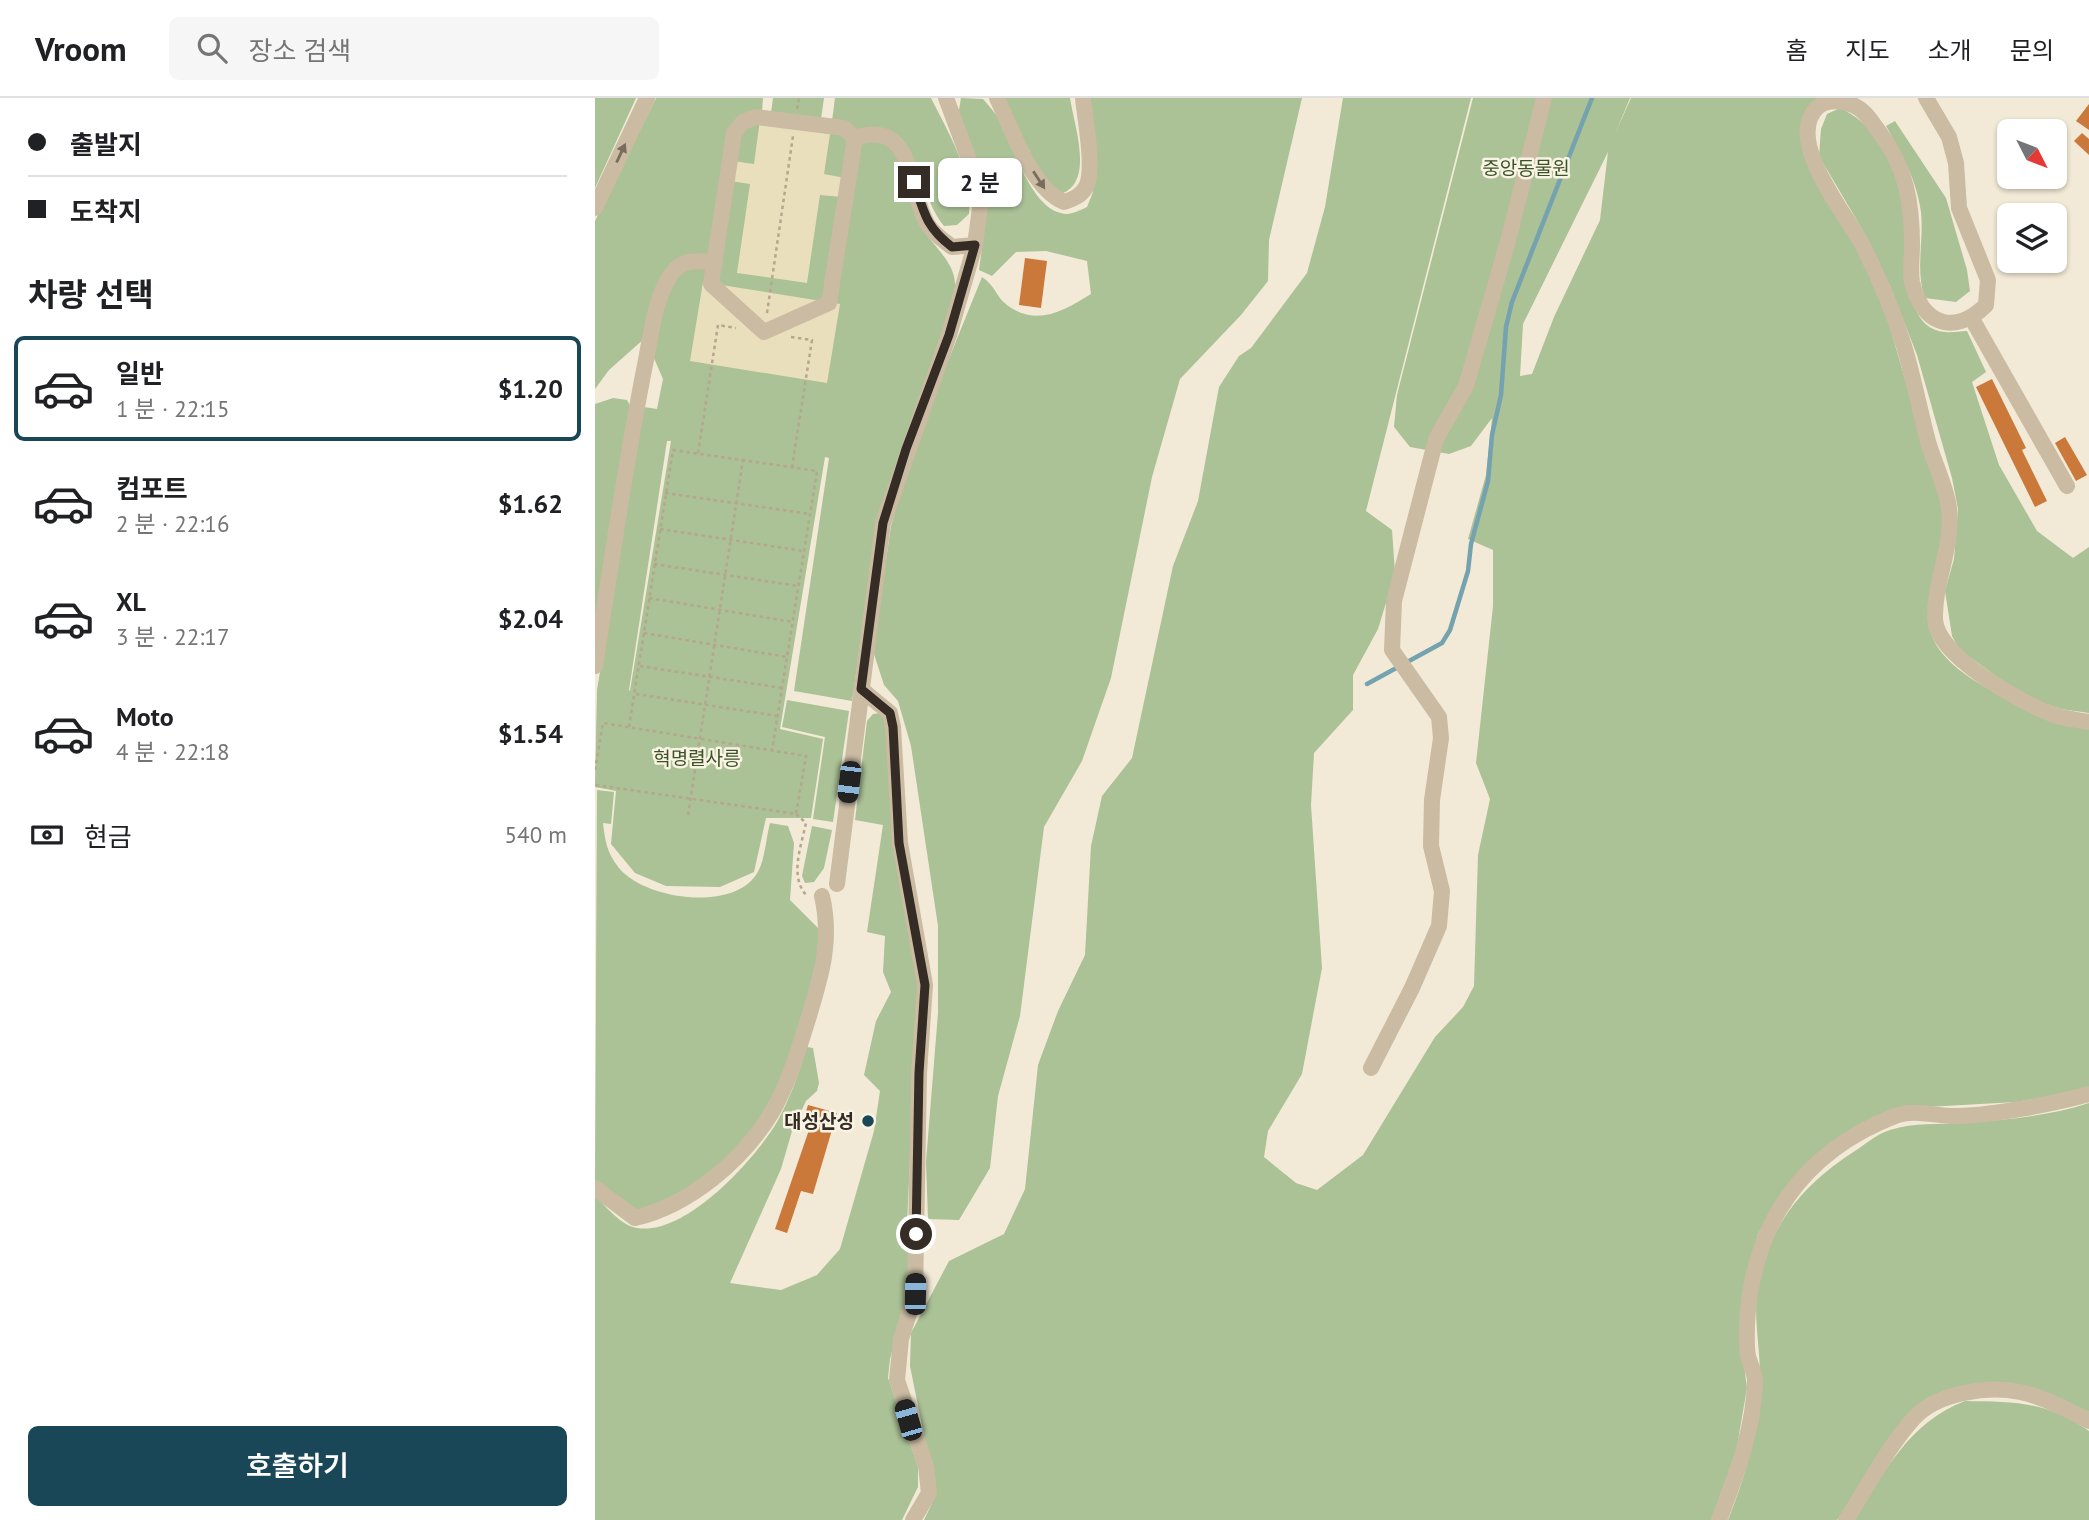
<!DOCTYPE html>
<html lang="ko">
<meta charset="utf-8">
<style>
body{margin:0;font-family:"PT Sans","Noto Sans KR",sans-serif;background:#f6f6f6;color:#202124;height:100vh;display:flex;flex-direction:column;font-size:26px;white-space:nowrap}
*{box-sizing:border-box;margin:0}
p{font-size:23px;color:#757577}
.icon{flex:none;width:38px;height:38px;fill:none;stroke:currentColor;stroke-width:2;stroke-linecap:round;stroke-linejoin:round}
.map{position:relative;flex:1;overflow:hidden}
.sheet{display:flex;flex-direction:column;background:#fff;width:595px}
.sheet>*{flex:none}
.hud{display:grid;align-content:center;height:154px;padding:0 28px;background:#fff}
.needle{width:46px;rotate:132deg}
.buttons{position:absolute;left:1402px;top:21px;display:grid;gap:14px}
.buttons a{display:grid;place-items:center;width:70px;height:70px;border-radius:10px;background:#fff;box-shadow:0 2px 5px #0004;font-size:35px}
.end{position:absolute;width:32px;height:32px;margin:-16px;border:9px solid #342c25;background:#fff;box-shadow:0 0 0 4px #fff}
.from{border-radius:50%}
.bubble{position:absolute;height:49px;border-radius:10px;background:#fff;box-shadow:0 2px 5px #0004;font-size:23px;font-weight:600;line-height:49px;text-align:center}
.car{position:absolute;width:21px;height:42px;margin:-21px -10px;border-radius:9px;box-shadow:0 0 5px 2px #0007;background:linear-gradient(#222 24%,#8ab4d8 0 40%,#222 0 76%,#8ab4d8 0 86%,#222 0)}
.hud b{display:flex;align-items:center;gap:24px;height:66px;font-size:26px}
.hud b+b{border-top:2px solid #e0e0e0}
.hud i{width:18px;height:18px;background:#202124}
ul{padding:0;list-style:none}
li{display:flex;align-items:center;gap:21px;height:105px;margin:0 14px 10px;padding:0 14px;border:4px solid transparent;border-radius:10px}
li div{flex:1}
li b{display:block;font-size:26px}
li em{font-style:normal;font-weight:600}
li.current{border-color:#194757}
li>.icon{width:63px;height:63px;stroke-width:1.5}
h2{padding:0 28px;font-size:32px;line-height:84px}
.pay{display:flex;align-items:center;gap:18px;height:77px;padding:0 28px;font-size:26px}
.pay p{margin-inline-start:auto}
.cta{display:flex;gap:14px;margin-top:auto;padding:14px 28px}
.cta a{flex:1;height:80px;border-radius:10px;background:#194757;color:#fff;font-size:28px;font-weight:600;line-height:80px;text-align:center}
header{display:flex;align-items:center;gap:42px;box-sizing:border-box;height:98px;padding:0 35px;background:#fff;border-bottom:2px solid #e0e0e0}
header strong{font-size:33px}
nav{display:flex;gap:38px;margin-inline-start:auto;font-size:24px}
.search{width:490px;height:63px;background:#f6f6f6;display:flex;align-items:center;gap:18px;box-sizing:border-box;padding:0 24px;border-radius:10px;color:#757577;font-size:26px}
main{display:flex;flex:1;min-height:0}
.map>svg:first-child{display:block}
</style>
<header>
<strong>Vroom</strong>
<div class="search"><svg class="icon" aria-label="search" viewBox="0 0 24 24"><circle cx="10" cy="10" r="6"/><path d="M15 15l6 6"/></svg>장소 검색</div>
<nav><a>홈</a><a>지도</a><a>소개</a><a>문의</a></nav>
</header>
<main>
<section class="sheet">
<div class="hud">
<b><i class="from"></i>출발지</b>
<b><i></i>도착지</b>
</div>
<h2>차량 선택</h2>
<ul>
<li class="current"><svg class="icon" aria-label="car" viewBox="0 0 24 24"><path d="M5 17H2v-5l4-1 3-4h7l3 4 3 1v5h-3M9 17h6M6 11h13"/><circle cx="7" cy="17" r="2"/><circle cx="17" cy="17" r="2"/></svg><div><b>일반</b><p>1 분 · 22:15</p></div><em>$1.20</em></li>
<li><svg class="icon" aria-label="car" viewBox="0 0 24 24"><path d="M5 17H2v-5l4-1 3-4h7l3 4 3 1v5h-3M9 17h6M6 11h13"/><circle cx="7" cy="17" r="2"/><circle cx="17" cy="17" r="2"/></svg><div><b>컴포트</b><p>2 분 · 22:16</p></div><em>$1.62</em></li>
<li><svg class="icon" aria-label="car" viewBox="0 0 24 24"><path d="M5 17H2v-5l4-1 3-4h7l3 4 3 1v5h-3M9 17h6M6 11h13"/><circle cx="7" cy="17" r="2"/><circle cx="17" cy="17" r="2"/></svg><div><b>XL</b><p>3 분 · 22:17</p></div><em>$2.04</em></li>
<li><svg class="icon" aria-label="car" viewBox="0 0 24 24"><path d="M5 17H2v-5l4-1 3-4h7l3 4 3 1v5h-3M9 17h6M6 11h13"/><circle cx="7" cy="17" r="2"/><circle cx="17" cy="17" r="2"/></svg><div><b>Moto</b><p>4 분 · 22:18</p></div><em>$1.54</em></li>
</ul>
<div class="pay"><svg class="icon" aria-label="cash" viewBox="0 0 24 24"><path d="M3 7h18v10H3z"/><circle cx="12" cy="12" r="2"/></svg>현금<p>540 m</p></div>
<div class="cta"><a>호출하기</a></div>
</section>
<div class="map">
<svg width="1494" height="1422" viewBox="0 0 1494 1422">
<rect width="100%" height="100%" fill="#f2ead6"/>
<g fill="#abc196" fill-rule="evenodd">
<polygon points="0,0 41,0 0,90"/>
<path d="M 61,0 L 168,0 L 167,13 L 176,15 L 178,0 L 229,0 L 226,21 L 237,23 L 240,0 L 336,0 C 355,38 377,73 374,116 L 362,127 L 349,128 C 327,102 322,46 291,33 C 280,28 265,34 254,29 L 265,44 C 311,19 315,108 327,129 C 337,148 361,164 360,188 C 358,219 344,250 333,279 C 316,325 298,372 286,420 C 271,477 267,544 257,603 L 199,593 L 234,360 L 230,359 L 185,631 L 228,641 L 216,720 L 171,720 L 159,774 L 125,789 L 71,788 L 40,775 L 16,746 L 21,693 L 0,689 L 2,592 L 49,309 L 62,311 L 68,281 L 58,258 L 58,249 L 64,212 L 79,179 L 94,166 L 106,167 L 108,159 L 93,158 L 73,174 L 65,187 L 50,240 L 14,272 L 0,291 L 0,123 ZM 72,343 L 76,343 L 35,593 L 34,592 Z"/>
<path d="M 366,0 L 388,1 C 394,8 400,15 405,22 C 418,47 435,108 466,115 C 475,118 483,113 492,109 L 498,94 L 493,0 L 707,0 L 674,142 L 673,183 L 646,217 L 585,281 L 557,379 L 516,580 L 487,663 L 449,729 L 425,918 L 403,998 L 395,1070 L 364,1122 L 333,1121 L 331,1064 L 343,915 L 343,828 L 316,648 L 303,603 L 289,587 L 278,553 L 296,428 L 317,352 L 387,179 C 400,187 401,199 412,207 C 441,229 469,213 496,196 L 492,163 L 451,153 L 421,154 L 397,178 L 384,172 L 389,135 L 363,18 Z"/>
<path d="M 409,0 L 475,0 C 479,27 499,82 468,95 C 439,84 422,28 409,0 Z"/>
<path d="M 748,0 L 876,0 L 771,413 L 797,432 L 800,475 L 783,531 L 758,577 L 758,612 L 719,655 L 716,707 L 727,870 L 707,976 L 673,1033 L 669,1059 L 701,1085 L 722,1092 L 768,1057 L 840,939 L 868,909 L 879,888 L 883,757 L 895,701 L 881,665 L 898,508 L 898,452 L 873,441 L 891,377 L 897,320 L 876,348 L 854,356 L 815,349 L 799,329 L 802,297 L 878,0 L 1035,0 L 1020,36 L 1036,0 L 1225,0 L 1206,30 L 1287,202 L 1348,412 C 1349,449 1334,481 1333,517 C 1331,580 1446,615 1494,631 L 1494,991 L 1421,1004 L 1314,1010 L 1192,1088 L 1163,1136 L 1152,1176 L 1148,1259 L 1152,1290 L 1141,1354 L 1116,1422 L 329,1422 L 341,1397 L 315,1268 L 316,1235 L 354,1163 L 409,1136 L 430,1091 L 443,967 L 463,913 L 490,857 L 496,748 L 507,698 L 537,660 L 578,468 L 603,403 L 624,289 L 644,258 L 656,250 L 712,175 L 730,109 ZM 1013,54 L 1005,122 L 959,219 L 937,276 L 925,278 L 928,226 Z"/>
<path d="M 1245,10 C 1274,23 1295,54 1306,84 C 1318,118 1295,230 1350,234 C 1357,235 1365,233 1372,233 L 1391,274 L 1377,284 L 1404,367 L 1442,433 L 1478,460 L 1494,449 L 1494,615 L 1466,611 L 1428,598 L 1364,551 L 1357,538 L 1350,493 L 1359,461 L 1363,411 L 1357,380 L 1322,257 L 1295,188 L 1267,131 L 1224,58 L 1226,31 L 1232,16 Z"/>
<path d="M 1300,23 L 1351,100 L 1372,172 L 1375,193 L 1361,204 L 1330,200 C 1320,173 1329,143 1326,114 C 1322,82 1306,55 1291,28 Z"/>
<polygon points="18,300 32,302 38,313 0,530 0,306"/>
<polygon points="192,602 254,613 238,724 218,721 230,639 187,629"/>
<path d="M 286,615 L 292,626 L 323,881 L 312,1127 L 315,1185 L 295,1261 L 293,1280 L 323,1369 L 323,1389 L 307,1422 L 0,1422 L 0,1098 C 12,1109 25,1127 42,1130 C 91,1138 160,1061 182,1024 C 195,1001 204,975 212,949 L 218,950 L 224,985 L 222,993 L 211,1003 L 197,1033 L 186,1071 L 135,1185 L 186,1192 L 222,1177 L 245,1151 L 279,1033 L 285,993 L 269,977 L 281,923 L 296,894 L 288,874 L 290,838 L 272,834 L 288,727 L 260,722 L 272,623 L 278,616 Z"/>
<path d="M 2,692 L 19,694 L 16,726 L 8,725 C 10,743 12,755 24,770 C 49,801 136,814 161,777 C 170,764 171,740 175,725 L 193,728 L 199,745 L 195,802 L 228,835 C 211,932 177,1054 80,1100 C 67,1106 52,1109 39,1113 L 0,1083 Z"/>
<polygon points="217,728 237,732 229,770 219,784 210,785 207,778"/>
<path d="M 1494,1005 L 1494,1314 L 1451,1296 L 1337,1299 L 1242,1422 L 1133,1422 C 1151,1377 1166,1326 1165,1277 C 1165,1246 1157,1215 1164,1182 C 1178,1121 1211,1084 1263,1051 C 1273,1044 1284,1035 1295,1032 C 1320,1024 1343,1027 1369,1025 C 1411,1022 1454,1018 1494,1005 Z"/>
<path d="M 1370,1303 C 1420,1304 1452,1303 1494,1333 L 1494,1422 L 1258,1422 C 1290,1374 1314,1324 1370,1303 Z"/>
</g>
<g fill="#eadfbd">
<polygon points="166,14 237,23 229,76 250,80 247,99 225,97 212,185 142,175 155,86 135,83 138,63 159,66"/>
<polygon points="108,184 245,206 232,285 95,263"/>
</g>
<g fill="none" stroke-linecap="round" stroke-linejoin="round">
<polyline stroke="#75a2af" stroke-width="4.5" points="772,586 847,545 855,532 873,473 876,446 893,383 897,337 906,297 911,229 917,204 997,0"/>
</g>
<g fill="#cb783b">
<polygon points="1494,6 1494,32 1481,23"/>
<polygon points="1487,35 1494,41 1494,57 1479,43"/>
<polygon points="430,160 452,163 446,210 424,207"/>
<polygon points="1397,281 1431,350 1427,352 1452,403 1440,409 1381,289"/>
<polygon points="1470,339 1492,377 1481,383 1460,345"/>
<polygon points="213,1007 242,1015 218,1096 206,1093 192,1135 180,1131 215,1029 207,1026"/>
</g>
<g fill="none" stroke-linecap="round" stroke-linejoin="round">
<g stroke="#b5a68d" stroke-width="2.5" stroke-dasharray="3.5 3.5" stroke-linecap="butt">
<polyline points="202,11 204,0"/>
<polyline points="172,215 198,38"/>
<polyline points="196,239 217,242 197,369"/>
<polyline points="103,355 123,227 141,230"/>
<polyline points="70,395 215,416"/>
<polyline points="65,431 209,453"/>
<polyline points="59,466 203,488"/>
<polyline points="54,500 198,524"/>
<polyline points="49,535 192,559"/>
<polyline points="45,568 187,590"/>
<polyline points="41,596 183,618"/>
<polyline points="34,629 78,352 222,373 177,652"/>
<polyline points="0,672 8,625 211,658 201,716 0,687"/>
<path d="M 201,716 L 211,725 C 206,749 194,779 212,798"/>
<polyline points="93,717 148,362"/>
</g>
<g stroke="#cabba2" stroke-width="16">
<path d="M 402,0 C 417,31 436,90 469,104 C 478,101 486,98 491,89 C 500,72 490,21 488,0"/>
<path d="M 1331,0 L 1354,39 L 1361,65 L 1364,110 L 1393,182 L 1391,207 C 1360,238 1327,227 1317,184 C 1315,173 1317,159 1317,147 C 1317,105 1311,69 1285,35 C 1278,26 1271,13 1260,8 C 1248,3 1235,0 1224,8 C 1186,40 1253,118 1268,148 C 1284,180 1298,213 1309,248 C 1319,281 1325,314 1334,347 C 1340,366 1349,385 1353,404 C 1361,444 1339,481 1340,521 C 1341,558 1429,607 1462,618 C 1472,621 1484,622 1494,624"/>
<polygon points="161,19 249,30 260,40 234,205 169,234 116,186 139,35 148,24"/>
<path d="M 260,40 C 321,19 313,96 333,127 C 339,136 348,142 357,149 L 380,147"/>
<polyline points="0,110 52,0"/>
<polyline points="1377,221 1472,388"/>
<path d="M 0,568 C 16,468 30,367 50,267 C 56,238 59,200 77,175 C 89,160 103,163 120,164"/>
<polyline points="266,591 295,615 298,629 305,745 330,887 324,975 320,1196 306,1241 302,1282 331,1368 334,1395 318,1422"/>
<polyline points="242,786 288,425 354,237 380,147 385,110 379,75 351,0"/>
<polyline points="776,970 817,890 844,828 847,793 836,748 837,702 846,640 844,619 797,552 799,503 841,341 871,288 913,143 949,0"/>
<path d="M 0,1090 L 40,1120 C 95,1107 148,1062 177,1014 C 194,985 204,950 214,918 C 227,875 237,842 227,798"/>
<path d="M 1124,1422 C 1141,1378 1159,1331 1160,1283 C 1160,1275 1155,1266 1153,1258 C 1151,1248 1152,1236 1152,1226 C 1157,1127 1207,1054 1300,1018 C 1320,1010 1342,1019 1363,1018 C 1400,1017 1458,1006 1494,996"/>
<path d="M 1251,1422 C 1273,1388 1292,1350 1319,1320 C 1342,1295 1393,1287 1425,1294 C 1449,1299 1473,1312 1494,1323"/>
</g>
</g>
<defs><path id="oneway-solid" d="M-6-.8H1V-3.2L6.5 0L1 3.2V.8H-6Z" transform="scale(1.75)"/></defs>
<g fill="#786c5d">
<use href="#oneway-solid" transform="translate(26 55) rotate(-65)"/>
<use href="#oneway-solid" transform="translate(444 82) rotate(57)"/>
</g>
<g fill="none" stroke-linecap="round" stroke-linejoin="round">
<path stroke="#342c25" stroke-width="9" d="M 319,84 C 329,115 331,129 357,149 L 380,147 L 354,237 L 311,351 L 288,425 L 266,591 L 295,615 L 298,629 L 304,745 L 330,887 L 324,975 L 321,1136"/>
</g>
<circle fill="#194757" stroke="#f9f3e3" stroke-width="2.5" cx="273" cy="1023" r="7"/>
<g text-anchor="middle" stroke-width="5" stroke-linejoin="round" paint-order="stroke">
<g font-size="19" fill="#3b5328" stroke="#f9f3e3">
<text x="931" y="77">중앙동물원</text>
<text x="102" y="667">혁명렬사릉</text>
</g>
<g font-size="19" font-weight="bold" fill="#342c25" stroke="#f9f3e3" text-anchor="end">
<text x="259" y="1030">대성산성</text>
</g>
</g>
</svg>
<div class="buttons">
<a><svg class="needle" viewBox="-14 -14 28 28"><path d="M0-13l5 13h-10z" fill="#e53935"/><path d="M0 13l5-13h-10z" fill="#757577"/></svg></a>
<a><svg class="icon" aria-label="layers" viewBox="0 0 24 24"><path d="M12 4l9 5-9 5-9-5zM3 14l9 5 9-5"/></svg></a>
</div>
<i class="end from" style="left:321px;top:1136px"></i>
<i class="end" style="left:319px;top:84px"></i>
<div class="bubble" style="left:343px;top:60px;width:84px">2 분</div>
<i class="car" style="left:254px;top:684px;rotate:187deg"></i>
<i class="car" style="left:320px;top:1196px;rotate:1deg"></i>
<i class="car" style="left:313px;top:1322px;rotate:344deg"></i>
</div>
</main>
